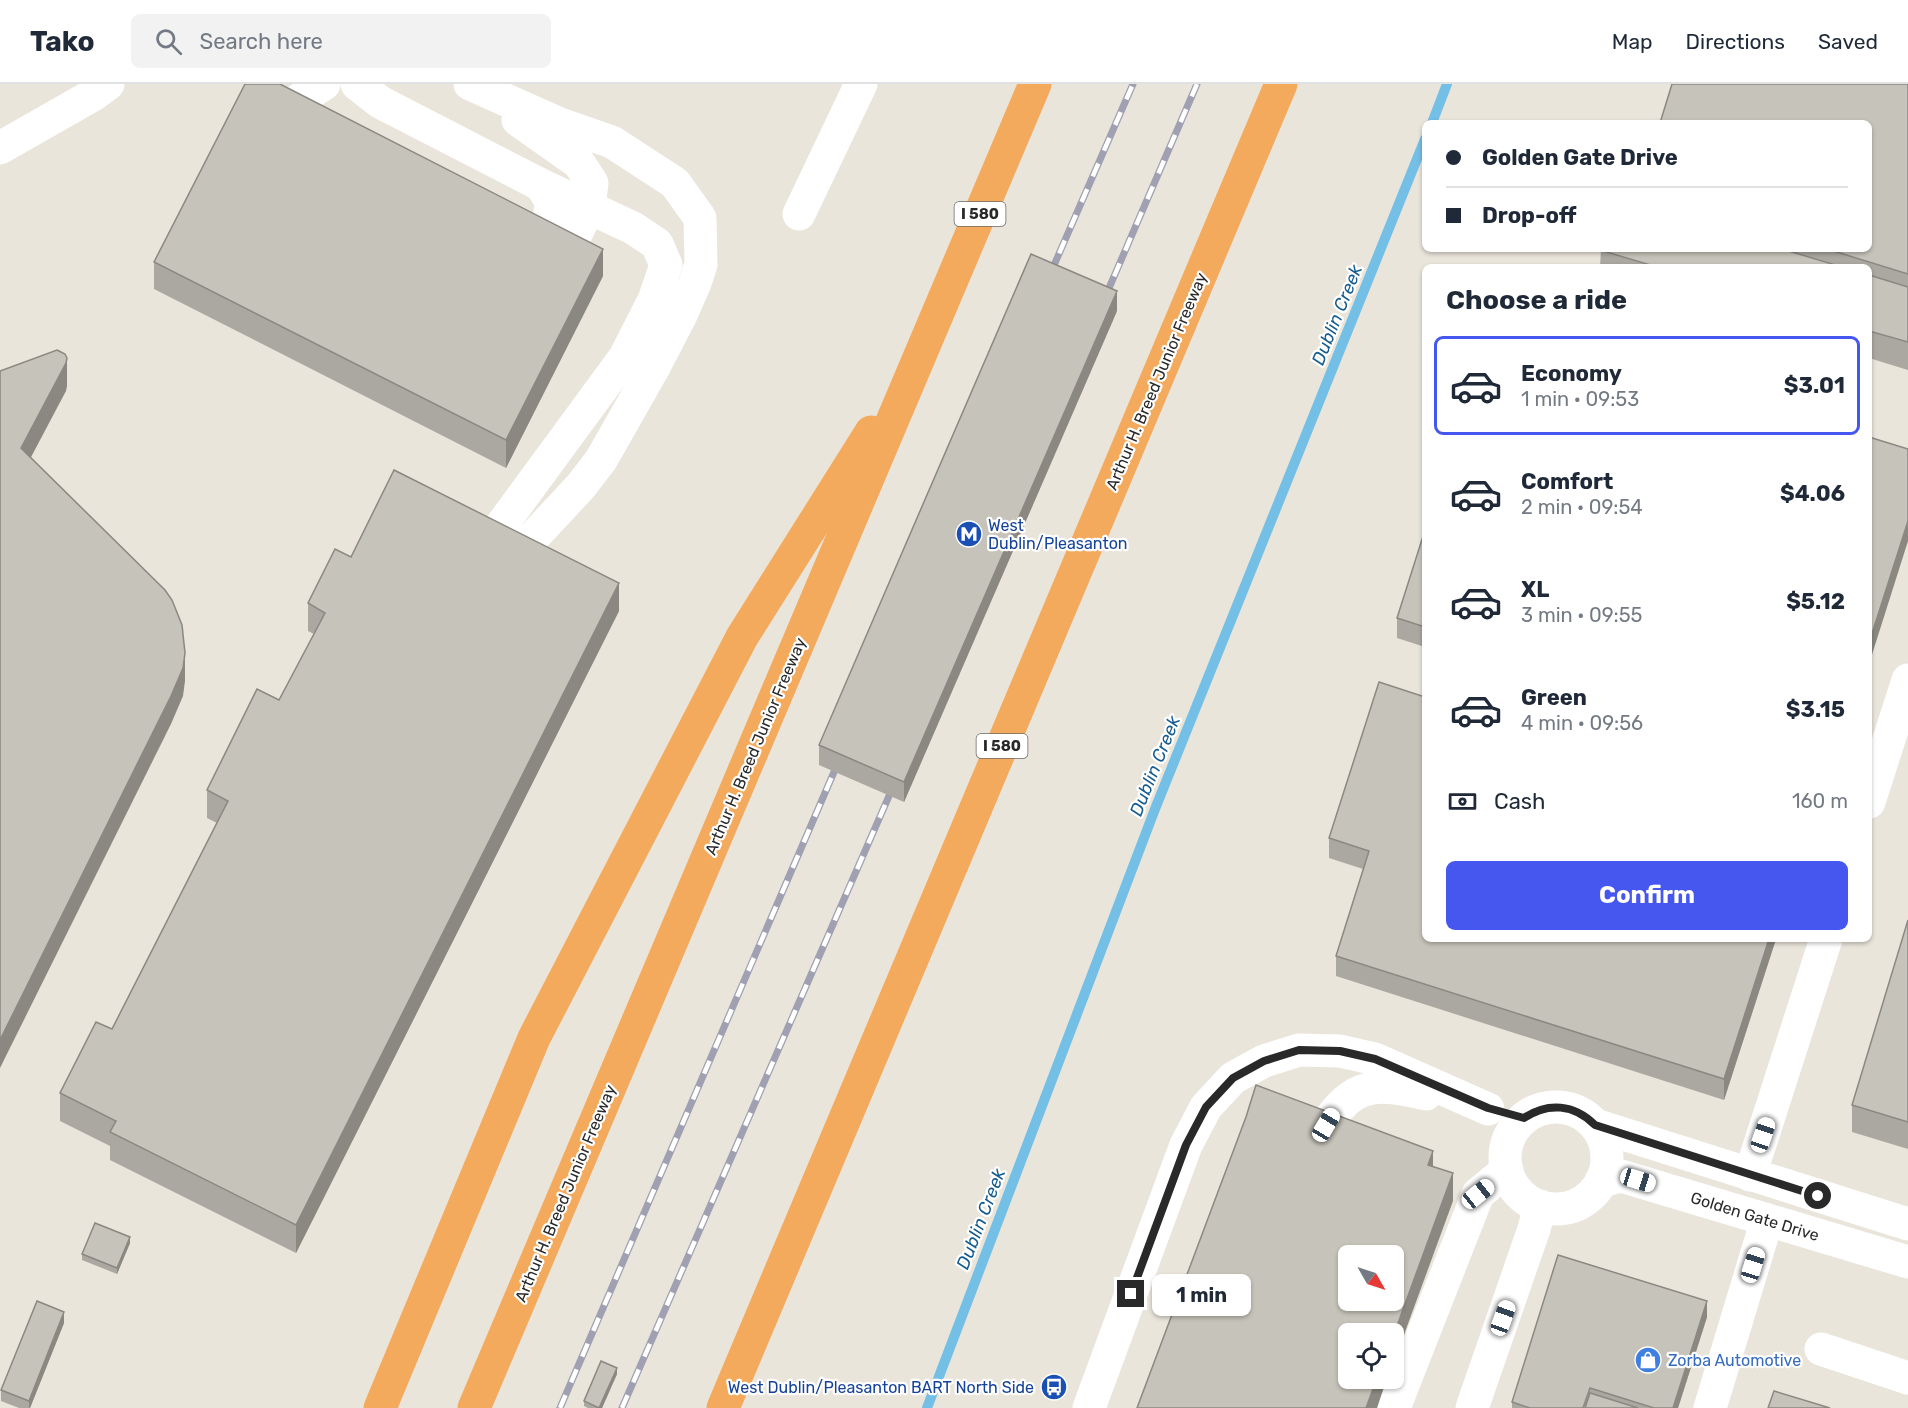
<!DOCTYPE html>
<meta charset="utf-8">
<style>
body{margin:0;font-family:Rubik,sans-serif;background:#f2f2f3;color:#1f2937;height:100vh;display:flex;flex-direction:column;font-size:22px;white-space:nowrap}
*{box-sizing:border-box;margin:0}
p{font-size:20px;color:#747a83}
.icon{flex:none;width:33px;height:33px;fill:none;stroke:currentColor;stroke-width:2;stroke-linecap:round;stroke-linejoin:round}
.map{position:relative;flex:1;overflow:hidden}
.sheet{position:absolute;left:1422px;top:180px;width:450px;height:678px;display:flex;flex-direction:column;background:#fff;border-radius:9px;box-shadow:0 2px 4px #0004}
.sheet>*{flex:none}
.guide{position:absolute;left:1422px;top:36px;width:450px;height:132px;border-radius:9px;box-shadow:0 2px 4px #0004;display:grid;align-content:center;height:132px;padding:0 24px;background:#fff}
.needle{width:39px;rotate:129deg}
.buttons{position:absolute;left:1338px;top:1161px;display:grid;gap:12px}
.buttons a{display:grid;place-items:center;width:66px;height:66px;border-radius:9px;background:#fff;box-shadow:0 2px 4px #0004;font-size:30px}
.end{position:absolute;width:27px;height:27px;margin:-14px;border:8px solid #292929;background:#fff;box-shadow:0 0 0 3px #fff}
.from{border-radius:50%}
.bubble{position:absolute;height:42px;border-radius:9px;background:#fff;box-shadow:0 2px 4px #0004;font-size:20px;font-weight:700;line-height:42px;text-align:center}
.car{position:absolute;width:18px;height:36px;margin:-18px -9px;border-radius:8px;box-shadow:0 0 4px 2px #0007;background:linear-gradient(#fff 24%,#345 0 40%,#fff 0 76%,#345 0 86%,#fff 0)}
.guide b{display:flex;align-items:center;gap:21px;height:57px;font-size:22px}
.guide b+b{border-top:2px solid #e0e1e3}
.guide i{width:15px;height:15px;background:#1f2937}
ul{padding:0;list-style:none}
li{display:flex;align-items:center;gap:18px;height:99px;margin:0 12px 9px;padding:0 12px;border:3px solid transparent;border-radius:9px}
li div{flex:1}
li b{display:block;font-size:22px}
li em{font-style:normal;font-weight:700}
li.active{border-color:#4557ee}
li>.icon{width:54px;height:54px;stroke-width:1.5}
h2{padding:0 24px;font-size:27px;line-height:72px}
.pay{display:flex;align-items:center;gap:15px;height:66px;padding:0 24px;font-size:22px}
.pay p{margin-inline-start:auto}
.cta{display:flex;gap:12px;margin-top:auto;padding:12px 24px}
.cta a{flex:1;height:69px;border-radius:9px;background:#4557ee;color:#fff;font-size:24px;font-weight:700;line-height:69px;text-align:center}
header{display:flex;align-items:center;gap:36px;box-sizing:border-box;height:84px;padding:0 30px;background:#fff;border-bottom:2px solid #e0e1e3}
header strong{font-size:28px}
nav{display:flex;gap:33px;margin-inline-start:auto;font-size:21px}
.search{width:420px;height:54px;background:#f2f2f3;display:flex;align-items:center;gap:15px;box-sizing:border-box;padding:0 21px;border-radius:9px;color:#747a83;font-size:22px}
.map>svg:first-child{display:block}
</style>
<header>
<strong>Tako</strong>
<div class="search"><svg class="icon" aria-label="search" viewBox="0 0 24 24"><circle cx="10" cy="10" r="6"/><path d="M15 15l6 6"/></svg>Search here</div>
<nav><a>Map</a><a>Directions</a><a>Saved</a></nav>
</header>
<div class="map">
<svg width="1908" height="1324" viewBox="0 0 1908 1324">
<rect width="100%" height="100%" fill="#eae5db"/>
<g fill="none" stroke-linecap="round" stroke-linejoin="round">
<g stroke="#74bfe6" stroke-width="10">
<polyline points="1432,39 1447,0"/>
<polyline points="927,1324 1155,725 1425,55"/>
</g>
<g stroke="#fff" stroke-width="33">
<polyline points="357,0 380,18 541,101 633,144 657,160 666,181 654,216 625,273 487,461"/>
<polyline points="470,0 560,40 612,58 675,99 700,134 701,180 695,199 681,231 655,281 601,376 581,402 514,474"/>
<polyline points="285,30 292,20 324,0"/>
<polyline points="518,36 579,79 592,99 589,123 565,173"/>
<polyline points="0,64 93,11 108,0"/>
<polyline points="799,130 861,0"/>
<polyline points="540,160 549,142 551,117 541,101"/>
<polyline points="1869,718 1908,596"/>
<circle cx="1556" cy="1074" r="51"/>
<polyline points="1595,1041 1908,1140"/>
<path d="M 1319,1052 C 1349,1001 1370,996 1426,1010"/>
<polyline points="1750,1091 1826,855"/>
<polyline points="1601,1097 1621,1092 1908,1178"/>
<polyline points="1821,1265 1908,1294"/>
<polyline points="1089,1324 1186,1061 1206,1023 1233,994 1264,977 1299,966 1340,967 1375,975 1488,1025"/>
<polyline points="1394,1324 1478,1110 1507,1086"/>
<polyline points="1472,1324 1534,1145 1540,1122"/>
<polyline points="1710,1324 1767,1136"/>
</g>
<g stroke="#f4aa5d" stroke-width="33">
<polyline points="380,1324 534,954 742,553 871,348"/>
<polyline points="474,1324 1035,0"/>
<polyline points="723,1324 1281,0"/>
</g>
<defs>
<g id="rail">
<polyline points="1048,195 1133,0"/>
<polyline points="1103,218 1197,0"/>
<polyline points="560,1324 834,688"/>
<polyline points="622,1324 889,712"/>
</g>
</defs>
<use href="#rail" stroke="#9fa0b2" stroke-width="7"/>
<use href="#rail" stroke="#fff" stroke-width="4.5" stroke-dasharray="14" stroke-linecap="butt"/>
</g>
<g fill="#aaa8a0">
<polygon points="1908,0 1908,286 1869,274 1869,183 1600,183 1601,165 1869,165"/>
<polygon points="154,178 603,192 506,384 154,205"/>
<polygon points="1117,227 904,718 819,681 819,661"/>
<polygon points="1425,446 1425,563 1397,554 1397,534"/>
<polygon points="351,473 619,527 296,1169 110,1076 110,1062 60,1037 60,1009 112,945 217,739 207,734 207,706 279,616 314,550 308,547 308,519"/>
<polygon points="1329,754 1776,855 1724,1016 1336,892 1336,872 1363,785 1329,774"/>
<polygon points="1908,836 1908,1065 1852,1048 1852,1021"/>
<polygon points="130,1159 117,1190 82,1176 82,1170"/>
<polygon points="1707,1233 1678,1324 1512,1324 1512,1318"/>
<polygon points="64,1239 30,1324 19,1324 1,1317 1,1306"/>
<polygon points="617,1290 602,1324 588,1324 584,1322 584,1317"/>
</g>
<g fill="#8b8882">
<polygon points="603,165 603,192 506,384 506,356"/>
<polygon points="1117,207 1117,227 904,718 904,698"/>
<polygon points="67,274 67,302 66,307 21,392 21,364"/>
<polygon points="1908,437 1908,457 1869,580 1869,559"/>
<polygon points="619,499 619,527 296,1169 296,1141"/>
<polygon points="185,569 185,597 183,612 171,640 0,984 0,956"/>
<polygon points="1769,855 1776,855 1724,1016 1724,995"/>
<polygon points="1433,1067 1433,1094 1428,1081"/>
<polygon points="1453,1089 1453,1117 1394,1278 1394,1250"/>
<polygon points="130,1153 130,1159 117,1190 117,1184"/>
<polygon points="1707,1217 1707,1233 1678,1324 1673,1324"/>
<polygon points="64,1228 64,1239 30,1324 29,1324 29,1317"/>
<polygon points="617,1284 617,1290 602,1324 599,1324"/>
<polygon points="1377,1294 1387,1294 1377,1324 1366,1324"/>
</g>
<g fill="#c6c3ba" stroke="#8b8882" stroke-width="1.5" fill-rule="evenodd">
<polygon points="245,0 280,0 603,165 506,356 154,178"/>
<polygon points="1672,0 1908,0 1908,190 1827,165 1869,165 1869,39 1660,39"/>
<polygon points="1601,165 1782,165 1842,183 1657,183 1600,166"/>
<polygon points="1031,170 1117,207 904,698 819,661"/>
<polygon points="1869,191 1908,203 1908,258 1869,247"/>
<polygon points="57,266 65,270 67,274 66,279 21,364 165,506 172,516 182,541 185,569 183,584 171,612 0,956 0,287"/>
<polygon points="1869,353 1908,365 1908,437 1869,559"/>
<polygon points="394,386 619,499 296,1141 110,1048 116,1037 60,1009 96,938 112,945 228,717 207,706 257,605 279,616 325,529 308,519 335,465 351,473"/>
<polygon points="1425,446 1425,543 1397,534"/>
<polygon points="1379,598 1425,613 1425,855 1769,855 1724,995 1336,872 1369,767 1329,754"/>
<polygon points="1908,836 1908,1038 1852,1021"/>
<path d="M 1256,1001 L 1433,1067 L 1428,1081 L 1453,1089 L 1394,1250 L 1348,1250 L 1348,1294 L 1377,1294 L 1366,1324 L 1137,1324 L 1246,1033 ZM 1348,1172 L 1394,1172 L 1394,1216 L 1348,1216 Z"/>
<polygon points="95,1139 130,1153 117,1184 82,1170"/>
<polygon points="1558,1171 1707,1217 1673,1324 1654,1324 1590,1304 1583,1324 1530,1324 1512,1318"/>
<polygon points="37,1217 64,1228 29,1317 1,1306"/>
<polygon points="601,1277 617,1284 599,1324 584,1317"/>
<polygon points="1774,1307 1830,1324 1768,1324"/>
<polygon points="1590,1309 1638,1324 1585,1324"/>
</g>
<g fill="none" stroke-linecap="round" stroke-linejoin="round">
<path stroke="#292929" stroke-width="8" d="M 1131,1210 L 1186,1061 L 1206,1023 L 1233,994 L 1264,977 L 1299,966 L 1340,967 L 1375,975 L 1488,1024 L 1524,1034 C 1548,1018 1574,1020 1595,1041 L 1818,1112"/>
</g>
<defs>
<symbol id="metro-disc" viewBox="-11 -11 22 22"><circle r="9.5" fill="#1a4fb4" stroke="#fff"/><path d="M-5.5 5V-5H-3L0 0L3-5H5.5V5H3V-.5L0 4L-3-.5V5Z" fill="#fff"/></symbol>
<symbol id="shop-disc" viewBox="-11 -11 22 22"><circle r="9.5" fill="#3f7fe0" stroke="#fff"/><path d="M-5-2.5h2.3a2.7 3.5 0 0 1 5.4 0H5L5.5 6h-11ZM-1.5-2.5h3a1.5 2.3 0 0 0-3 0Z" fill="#fff"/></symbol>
<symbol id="bus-disc" viewBox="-11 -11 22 22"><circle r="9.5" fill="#1a4fb4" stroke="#fff"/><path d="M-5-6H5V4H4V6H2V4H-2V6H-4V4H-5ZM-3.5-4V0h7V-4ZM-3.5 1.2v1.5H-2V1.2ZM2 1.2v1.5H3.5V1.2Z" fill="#fff"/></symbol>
</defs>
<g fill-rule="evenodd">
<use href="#metro-disc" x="954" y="435" width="30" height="30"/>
<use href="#shop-disc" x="1633" y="1261" width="30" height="30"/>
<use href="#bus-disc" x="1039" y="1288" width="30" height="30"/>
</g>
<g text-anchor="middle" stroke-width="4.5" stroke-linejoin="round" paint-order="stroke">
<g fill="#fff" stroke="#696969" stroke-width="1.5">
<rect x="954.5" y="118" width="51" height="24" rx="4.5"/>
<rect x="976.5" y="650" width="51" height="24" rx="4.5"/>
</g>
<g font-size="15" font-weight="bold" fill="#292929">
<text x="980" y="135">I 580</text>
<text x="1002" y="667">I 580</text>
</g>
<g font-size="16" fill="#292929" stroke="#fff">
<text transform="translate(1156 297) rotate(-67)" y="6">Arthur H. Breed Junior Freeway</text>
<text transform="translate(755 662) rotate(-67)" y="6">Arthur H. Breed Junior Freeway</text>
<text transform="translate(565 1109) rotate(-67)" y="6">Arthur H. Breed Junior Freeway</text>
<text transform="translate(1755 1132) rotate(17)" y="6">Golden Gate Drive</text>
</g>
<g font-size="16" fill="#164399" stroke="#fff" text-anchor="start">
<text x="988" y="447">West<tspan x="988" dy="18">Dublin/Pleasanton</tspan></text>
<text x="1034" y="1309" text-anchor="end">West Dublin/Pleasanton BART North Side</text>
</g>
<g font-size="16" fill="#366cbe" stroke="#fff" text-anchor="start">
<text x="1668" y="1282">Zorba Automotive</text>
</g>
<g font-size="18" font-style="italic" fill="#165c90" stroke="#fff">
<text transform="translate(1337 231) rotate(-68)" y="6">Dublin Creek</text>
<text transform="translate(1155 682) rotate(-68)" y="6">Dublin Creek</text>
<text transform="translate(981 1135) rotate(-69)" y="6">Dublin Creek</text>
</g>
</g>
</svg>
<div class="buttons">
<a><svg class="needle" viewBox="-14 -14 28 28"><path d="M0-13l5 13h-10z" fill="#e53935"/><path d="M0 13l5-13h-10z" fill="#747a83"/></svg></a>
<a><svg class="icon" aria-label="locate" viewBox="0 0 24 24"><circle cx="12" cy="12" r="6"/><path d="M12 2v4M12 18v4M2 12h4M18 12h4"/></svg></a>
</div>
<i class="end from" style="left:1818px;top:1112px"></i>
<i class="end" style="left:1131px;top:1210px"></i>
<div class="bubble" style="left:1152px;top:1190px;width:99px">1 min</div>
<i class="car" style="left:1326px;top:1041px;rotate:31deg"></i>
<i class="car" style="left:1763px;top:1051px;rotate:19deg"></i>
<i class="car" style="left:1638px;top:1096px;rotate:107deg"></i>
<i class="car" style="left:1478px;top:1110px;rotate:51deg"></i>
<i class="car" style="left:1753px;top:1181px;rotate:17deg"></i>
<i class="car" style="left:1503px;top:1234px;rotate:20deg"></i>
<div class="guide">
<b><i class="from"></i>Golden Gate Drive</b>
<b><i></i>Drop-off</b>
</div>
<section class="sheet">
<h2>Choose a ride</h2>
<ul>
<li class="active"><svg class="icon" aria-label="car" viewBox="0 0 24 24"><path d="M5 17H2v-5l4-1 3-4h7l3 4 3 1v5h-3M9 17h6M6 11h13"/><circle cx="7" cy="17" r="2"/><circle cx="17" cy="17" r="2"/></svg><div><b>Economy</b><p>1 min · 09:53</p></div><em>$3.01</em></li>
<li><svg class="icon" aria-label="car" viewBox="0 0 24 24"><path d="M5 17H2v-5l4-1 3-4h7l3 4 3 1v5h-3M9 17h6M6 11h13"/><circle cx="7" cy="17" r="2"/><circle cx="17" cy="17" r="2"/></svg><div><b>Comfort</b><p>2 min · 09:54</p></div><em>$4.06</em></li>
<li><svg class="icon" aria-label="car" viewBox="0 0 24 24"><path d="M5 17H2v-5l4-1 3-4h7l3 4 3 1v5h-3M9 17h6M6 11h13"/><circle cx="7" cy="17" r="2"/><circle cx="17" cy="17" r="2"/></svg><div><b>XL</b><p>3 min · 09:55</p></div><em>$5.12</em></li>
<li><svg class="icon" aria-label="car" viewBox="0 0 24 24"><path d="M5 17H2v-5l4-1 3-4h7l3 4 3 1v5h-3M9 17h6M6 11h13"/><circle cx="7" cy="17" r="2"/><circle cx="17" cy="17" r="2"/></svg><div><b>Green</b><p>4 min · 09:56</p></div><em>$3.15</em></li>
</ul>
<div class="pay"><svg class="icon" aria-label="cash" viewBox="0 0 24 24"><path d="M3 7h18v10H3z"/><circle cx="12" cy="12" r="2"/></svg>Cash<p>160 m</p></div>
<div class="cta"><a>Confirm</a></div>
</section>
</div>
